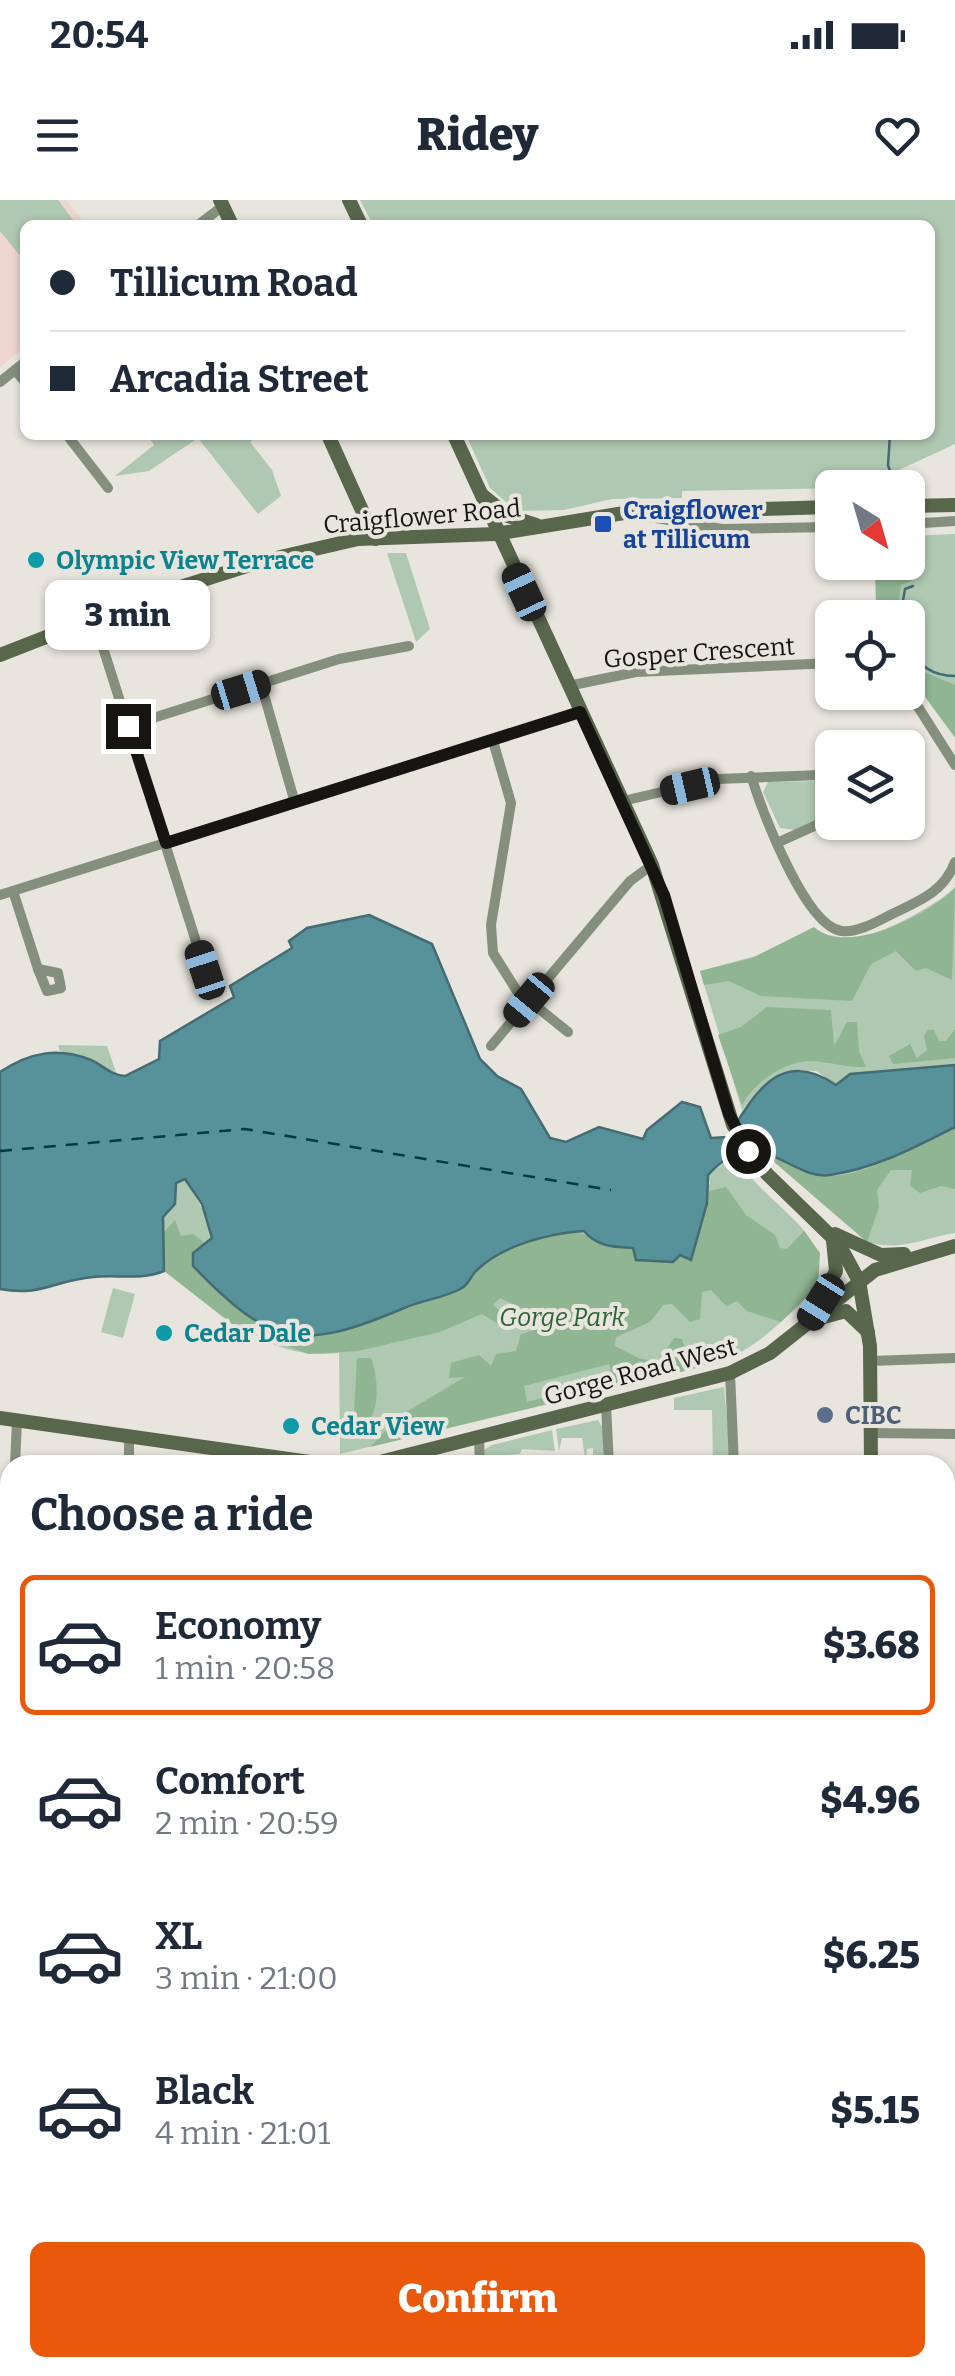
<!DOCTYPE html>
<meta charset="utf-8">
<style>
body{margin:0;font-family:Bitter,serif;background:#f6f6f7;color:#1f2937;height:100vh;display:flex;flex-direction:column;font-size:38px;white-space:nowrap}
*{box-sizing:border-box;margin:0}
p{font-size:32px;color:#747a83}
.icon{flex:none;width:55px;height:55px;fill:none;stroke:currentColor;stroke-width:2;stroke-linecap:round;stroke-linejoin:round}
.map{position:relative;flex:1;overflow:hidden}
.side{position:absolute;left:0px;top:1255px;width:955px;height:922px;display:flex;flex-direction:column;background:#fff;border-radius:30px 30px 0 0;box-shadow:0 2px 8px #0004}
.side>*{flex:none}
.top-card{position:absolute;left:20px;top:20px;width:915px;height:220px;border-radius:15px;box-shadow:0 2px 8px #0004;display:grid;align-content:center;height:220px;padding:0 30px;background:#fff}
.needle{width:65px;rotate:143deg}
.fabs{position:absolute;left:815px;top:270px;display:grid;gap:20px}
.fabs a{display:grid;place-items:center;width:110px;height:110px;border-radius:15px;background:#fff;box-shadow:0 2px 8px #0004;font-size:50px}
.end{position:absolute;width:45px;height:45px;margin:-22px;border:12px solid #161512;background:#fff;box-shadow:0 0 0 5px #fff}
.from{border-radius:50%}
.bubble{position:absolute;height:70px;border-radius:15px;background:#fff;box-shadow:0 2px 8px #0004;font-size:32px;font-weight:800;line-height:70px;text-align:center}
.car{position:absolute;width:30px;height:60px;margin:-30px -15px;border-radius:12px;box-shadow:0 0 8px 2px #0007;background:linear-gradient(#222 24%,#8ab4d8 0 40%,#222 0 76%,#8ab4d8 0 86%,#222 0)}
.top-card b{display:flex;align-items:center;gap:35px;height:95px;font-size:38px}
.top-card b+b{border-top:2px solid #e0e1e3}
.top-card i{width:25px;height:25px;background:#1f2937}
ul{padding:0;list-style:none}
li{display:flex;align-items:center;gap:30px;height:140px;margin:0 20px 15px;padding:0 10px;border:5px solid transparent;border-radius:15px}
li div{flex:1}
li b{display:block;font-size:38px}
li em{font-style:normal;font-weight:800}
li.on{border-color:#ea580c}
li>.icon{width:90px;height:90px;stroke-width:1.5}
h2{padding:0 30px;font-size:45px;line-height:120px}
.action{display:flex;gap:20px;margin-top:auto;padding:20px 30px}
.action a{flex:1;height:115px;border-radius:15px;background:#ea580c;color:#fff;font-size:40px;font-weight:800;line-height:115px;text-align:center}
.status{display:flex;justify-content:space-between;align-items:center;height:70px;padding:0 50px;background:#fff;direction:ltr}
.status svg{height:28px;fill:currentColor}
header{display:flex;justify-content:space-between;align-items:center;height:130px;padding:0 30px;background:#fff;font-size:45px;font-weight:800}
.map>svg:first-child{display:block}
</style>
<div class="status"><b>20:54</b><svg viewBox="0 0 49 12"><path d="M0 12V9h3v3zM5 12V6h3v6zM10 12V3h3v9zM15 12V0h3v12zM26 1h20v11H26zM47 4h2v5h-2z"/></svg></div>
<header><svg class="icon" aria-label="menu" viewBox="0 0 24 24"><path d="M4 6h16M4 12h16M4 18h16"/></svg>Ridey<svg class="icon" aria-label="heart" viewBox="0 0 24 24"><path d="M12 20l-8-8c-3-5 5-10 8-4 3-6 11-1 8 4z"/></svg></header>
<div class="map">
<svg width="955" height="2176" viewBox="0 0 955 2176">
<rect width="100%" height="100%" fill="#e8e5de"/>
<polygon fill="#efd5d0" points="0,0 66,0 86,25 25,25 25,147 0,167"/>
<g fill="#afc8b1">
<polygon points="0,0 58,0 77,25 25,25 25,62 0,31"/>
<polygon points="360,0 955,0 955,244 899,270 900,287 682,291 682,298 612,299 564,310 516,311 490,288 466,235 930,235 930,25 373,25"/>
<polygon points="147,235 258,235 250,242 272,270 281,296 258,314 198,238 149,271 115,276 154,245"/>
<polygon points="955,334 955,538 908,474 908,418 853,417 876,405 875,363 908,362 908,336"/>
<polygon points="387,353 406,353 430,429 416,442"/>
<polygon points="822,581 832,587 832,613 795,630 780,628 763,592 768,582"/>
<path d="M 955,687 L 955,865 L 850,874 L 836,885 L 816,871 L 799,870 L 759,889 L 742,910 L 700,771 L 756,756 L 813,729 C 825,734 837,741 851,740 C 875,738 938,705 955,687 Z"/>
<polygon points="58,845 107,846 117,875 96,862 60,851"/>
<path d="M 955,927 L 955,1033 C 924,1038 900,1052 867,1042 L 765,954 L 873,965 Z"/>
<path d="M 735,955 C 767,1014 868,1044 791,1113 C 769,1133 749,1151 721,1161 L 340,1254 L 339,1153 C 257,1162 224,1105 164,1071 L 163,1017 L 176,983 L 185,979 L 211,1024 L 212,1038 L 193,1053 L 710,984 L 708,975 Z"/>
<polygon points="113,1088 135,1094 123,1138 101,1132"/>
<polygon points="724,1187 731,1260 713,1264 712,1210 674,1210 674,1198"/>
<polygon points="598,1220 603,1228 604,1265 593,1265 593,1248 587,1249 586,1264 582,1238 562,1238 559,1251 556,1229"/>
<polygon points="552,1230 555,1251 522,1249 520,1254 493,1256 493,1265 485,1265 484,1250 492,1245"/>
</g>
<g fill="#8fb592" fill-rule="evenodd">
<polygon points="908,354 912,381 901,385 897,417 853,417 852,404 876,403 875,363 908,362"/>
<polygon points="908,451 926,473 955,485 955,537 908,473"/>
<path d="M 955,688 L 952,780 L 926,768 L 916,771 L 896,751 L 871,764 L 852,801 L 761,796 L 729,781 L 704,785 L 700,771 L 752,758 L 814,727 C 847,757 928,715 955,688 Z"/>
<path d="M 767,807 L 831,810 L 834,846 L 847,822 L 857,822 L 859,851 L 866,867 C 846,868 828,861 809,861 C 783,862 754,883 742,905 L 718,835 L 741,827 Z"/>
<polygon points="955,829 955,858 893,864 889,856 910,844 917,858 927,850 924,836 928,830 934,830 939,841 946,841"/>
<path d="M 955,927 L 955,989 L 941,986 L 920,993 L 910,986 L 912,970 L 891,970 L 877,990 L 879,1007 L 867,1042 L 765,954 C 786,951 802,973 823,976 C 860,980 923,943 955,927 Z"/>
<path d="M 726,987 L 746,1015 L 775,1035 L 780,1048 L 787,1049 L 804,1031 L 820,1053 L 818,1085 L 781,1122 L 747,1111 L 737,1101 L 726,1106 L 711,1090 L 702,1092 L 700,1119 L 690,1122 L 672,1104 L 663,1105 L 650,1122 L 616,1137 L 615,1146 L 638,1158 L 658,1162 L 674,1138 L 682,1139 L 685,1150 L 698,1159 L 697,1168 L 370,1247 L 401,1215 L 465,1177 L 449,1178 L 451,1163 L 479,1155 L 491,1166 L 496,1154 L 516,1151 L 521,1134 L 541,1128 L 521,1108 L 500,1098 L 493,1105 L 503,1114 L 498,1124 L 482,1114 L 440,1132 L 358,1151 L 308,1154 L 232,1124 L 164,1071 L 164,1032 L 175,1020 L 181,1036 L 193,1034 L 205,1043 L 193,1053 L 193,1066 C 277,1154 299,1149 407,1106 C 423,1100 450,1097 464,1086 C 470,1082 472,1073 478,1068 C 495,1052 531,1038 554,1034 C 591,1027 599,1046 633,1048 L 643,1062 L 672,1062 L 679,1055 L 688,1060 L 709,991 ZM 609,1164 L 614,1180 L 527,1202 L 524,1186 Z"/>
<path d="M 357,1158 L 371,1158 C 377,1174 380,1202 371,1217 L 358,1218 L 354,1213 Z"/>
</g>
<path fill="#57929b" stroke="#446c72" stroke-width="2.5" d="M 369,715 L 432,744 L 480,859 L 497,876 L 521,889 L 550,938 L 566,942 L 599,927 L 643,939 L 647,930 L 682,902 L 700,907 L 711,938 L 728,937 C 755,892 781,847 836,885 L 850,874 L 955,865 L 955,927 C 914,948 876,968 830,975 C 791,981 758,919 708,975 L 707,1003 L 691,1060 L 680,1055 L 673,1062 L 636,1060 L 633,1048 C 615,1047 597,1047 584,1031 C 551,1033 502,1045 477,1070 C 471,1075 469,1084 462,1088 C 445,1098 422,1100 404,1108 C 301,1152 271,1147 193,1066 L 193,1053 L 212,1038 L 202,1004 L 185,979 L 176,983 L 175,1004 L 163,1017 L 164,1071 C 139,1081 118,1074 93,1077 C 56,1080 40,1097 0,1089 L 0,872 C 30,852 58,847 91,860 C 103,865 110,875 125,876 L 159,859 L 160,841 L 234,797 L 230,786 L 292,748 L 289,741 L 307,728 Z"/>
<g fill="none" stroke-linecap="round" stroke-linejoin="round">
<g stroke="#446c72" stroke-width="2.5">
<polyline points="890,235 888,265 895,287"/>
<polyline points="908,347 912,356"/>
<polyline points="900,418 905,389 913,386"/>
<path d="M 908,447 C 920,466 932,476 955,476"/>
</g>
<polyline stroke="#003b42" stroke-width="2.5" stroke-dasharray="12 10" stroke-linecap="butt" points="0,951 245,929 611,990"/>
<g stroke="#858f7d" stroke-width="10">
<polyline points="198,25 223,6"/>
<polyline points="15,170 25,182"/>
<polyline points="0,182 25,162"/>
<polyline points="67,235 108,288"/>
<polyline points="650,317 722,329 832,327"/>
<polyline points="908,324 955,321"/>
<polyline points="93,416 205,770"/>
<polyline points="261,484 295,603"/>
<polyline points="568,486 636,472 832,463"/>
<polyline points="908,491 955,565"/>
<polyline points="128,526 339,459 409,446"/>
<polyline points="493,541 511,603 491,725 493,753 517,791 568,832"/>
<path d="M 751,576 C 762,610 805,727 842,731 C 858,733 878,721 892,714 C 919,701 944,692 955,662"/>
<polyline points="623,601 717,579 821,575 832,580"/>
<polyline points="779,642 832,618"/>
<polyline points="13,691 38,769"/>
<polyline points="0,695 581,512"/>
<polygon points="38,769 58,773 61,788 47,791"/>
<polyline points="491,846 630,681 652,665"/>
<polyline points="871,1161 955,1158"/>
<polyline points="730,1173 734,1265"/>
<polyline points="606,1205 609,1265"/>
<polyline points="871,1233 955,1234"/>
<polyline points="479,1237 480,1265"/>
<polyline points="15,1265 17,1221"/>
<polyline points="129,1265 129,1236"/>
<polyline points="945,1354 955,1354"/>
<polyline points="945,1473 955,1473"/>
<polyline points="0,1477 10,1477"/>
<polyline points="945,1598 955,1598"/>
<polyline points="0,1603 10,1603"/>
<polyline points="945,1722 955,1723"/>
<polyline points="945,1800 955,1800"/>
<polyline points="0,1805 10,1805"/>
<polyline points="138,2168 139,2176"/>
<polyline points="310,2168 310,2176"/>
<polyline points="432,2168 433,2176"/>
<polyline points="613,2168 614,2176"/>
</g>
<g stroke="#58664c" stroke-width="14">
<polyline points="220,0 232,25"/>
<polyline points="349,0 361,25"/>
<polyline points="328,235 375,339"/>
<polyline points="454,235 652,665 733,925 767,974 839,1044 859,1081 870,1146 871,1265"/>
<polyline points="482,295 508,316 536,325"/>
<polyline points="908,306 955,305"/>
<polyline points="0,455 146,398 263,361 358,339 496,334 624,313 832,307"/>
<polyline points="835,1034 881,1055 904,1054"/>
<polyline points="815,1112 836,1071 833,1040"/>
<polyline points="820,1118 846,1111 868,1132"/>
<polyline points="0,1218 331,1265"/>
<polyline points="368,1265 730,1173 770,1153 875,1070 955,1046"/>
<polyline points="0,2158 10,2158"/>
<polyline points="630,2168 707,2176"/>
<polyline points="744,2168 786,2176"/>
<polyline points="865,2176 865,2168"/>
</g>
</g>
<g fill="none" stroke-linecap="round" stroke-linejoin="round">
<polyline stroke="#161512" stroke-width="12" points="128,526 166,643 580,512 664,695 729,914 748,951"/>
</g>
<rect fill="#1a4fb4" stroke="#e8e5de" stroke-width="4" x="593" y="314" width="20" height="20" rx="5"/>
<g fill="#0f9aa8" stroke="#e8e5de" stroke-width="4">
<circle cx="36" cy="360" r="10"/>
<circle cx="164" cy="1133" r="10"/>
<circle cx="291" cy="1226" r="10"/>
</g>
<circle fill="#5c6f8a" stroke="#e8e5de" stroke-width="4" cx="825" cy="1215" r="10"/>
<g text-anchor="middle" stroke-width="8" stroke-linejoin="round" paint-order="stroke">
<g font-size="25" font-weight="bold" fill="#164399" stroke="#e8e5de" text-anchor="start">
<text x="623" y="319">Craigflower<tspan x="623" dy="29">at Tillicum</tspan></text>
</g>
<g font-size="25" fill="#161512" stroke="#e8e5de">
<text transform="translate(422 316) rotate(-5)" y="9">Craigflower Road</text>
<text transform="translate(699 452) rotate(-4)" y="9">Gosper Crescent</text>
<text transform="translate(640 1171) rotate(-15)" y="9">Gorge Road West</text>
</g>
<g font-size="25" font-weight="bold" fill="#0d838f" stroke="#e8e5de" text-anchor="start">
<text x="56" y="369">Olympic View Terrace</text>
<text x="184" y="1142">Cedar Dale</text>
<text x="311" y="1235">Cedar View</text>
</g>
<g font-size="25" font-style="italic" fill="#2c6235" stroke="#e8e5de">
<text x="562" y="1126">Gorge Park</text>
</g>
<g font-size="25" font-weight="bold" fill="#4e5e75" stroke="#e8e5de" text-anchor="start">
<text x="845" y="1224">CIBC</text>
</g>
</g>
</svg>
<div class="fabs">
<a><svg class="needle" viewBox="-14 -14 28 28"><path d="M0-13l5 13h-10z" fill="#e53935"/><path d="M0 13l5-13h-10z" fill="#747a83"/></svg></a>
<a><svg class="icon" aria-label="locate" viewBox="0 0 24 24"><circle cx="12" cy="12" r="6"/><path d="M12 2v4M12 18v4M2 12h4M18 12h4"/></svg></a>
<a><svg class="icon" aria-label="layers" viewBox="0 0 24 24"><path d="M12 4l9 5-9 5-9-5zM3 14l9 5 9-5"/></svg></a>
</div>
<i class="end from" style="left:748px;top:951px"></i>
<i class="end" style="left:128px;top:526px"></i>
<div class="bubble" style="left:45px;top:380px;width:165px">3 min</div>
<i class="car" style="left:524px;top:392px;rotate:335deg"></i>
<i class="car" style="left:241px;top:490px;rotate:73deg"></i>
<i class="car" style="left:690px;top:586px;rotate:257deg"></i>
<i class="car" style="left:205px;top:770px;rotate:342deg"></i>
<i class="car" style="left:529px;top:800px;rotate:220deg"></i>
<i class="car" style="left:821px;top:1102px;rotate:212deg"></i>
<div class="top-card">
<b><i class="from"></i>Tillicum Road</b>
<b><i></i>Arcadia Street</b>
</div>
<section class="side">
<h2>Choose a ride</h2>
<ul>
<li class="on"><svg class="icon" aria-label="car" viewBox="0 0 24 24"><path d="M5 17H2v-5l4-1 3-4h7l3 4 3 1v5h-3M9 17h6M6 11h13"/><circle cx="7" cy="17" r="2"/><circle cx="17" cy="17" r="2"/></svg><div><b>Economy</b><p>1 min · 20:58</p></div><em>$3.68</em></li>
<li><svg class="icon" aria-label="car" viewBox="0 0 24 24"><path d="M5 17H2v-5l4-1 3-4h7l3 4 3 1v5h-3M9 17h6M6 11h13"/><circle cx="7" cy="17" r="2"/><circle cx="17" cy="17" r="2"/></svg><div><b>Comfort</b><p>2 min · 20:59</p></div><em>$4.96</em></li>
<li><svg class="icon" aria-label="car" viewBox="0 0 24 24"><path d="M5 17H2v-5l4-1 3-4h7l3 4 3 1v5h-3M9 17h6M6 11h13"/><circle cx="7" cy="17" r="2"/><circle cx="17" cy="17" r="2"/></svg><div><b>XL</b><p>3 min · 21:00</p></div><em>$6.25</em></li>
<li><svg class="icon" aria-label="car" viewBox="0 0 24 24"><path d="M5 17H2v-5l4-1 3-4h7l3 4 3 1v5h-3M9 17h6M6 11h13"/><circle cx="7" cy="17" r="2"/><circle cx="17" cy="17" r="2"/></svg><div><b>Black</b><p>4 min · 21:01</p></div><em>$5.15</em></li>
</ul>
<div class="action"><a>Confirm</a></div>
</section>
</div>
